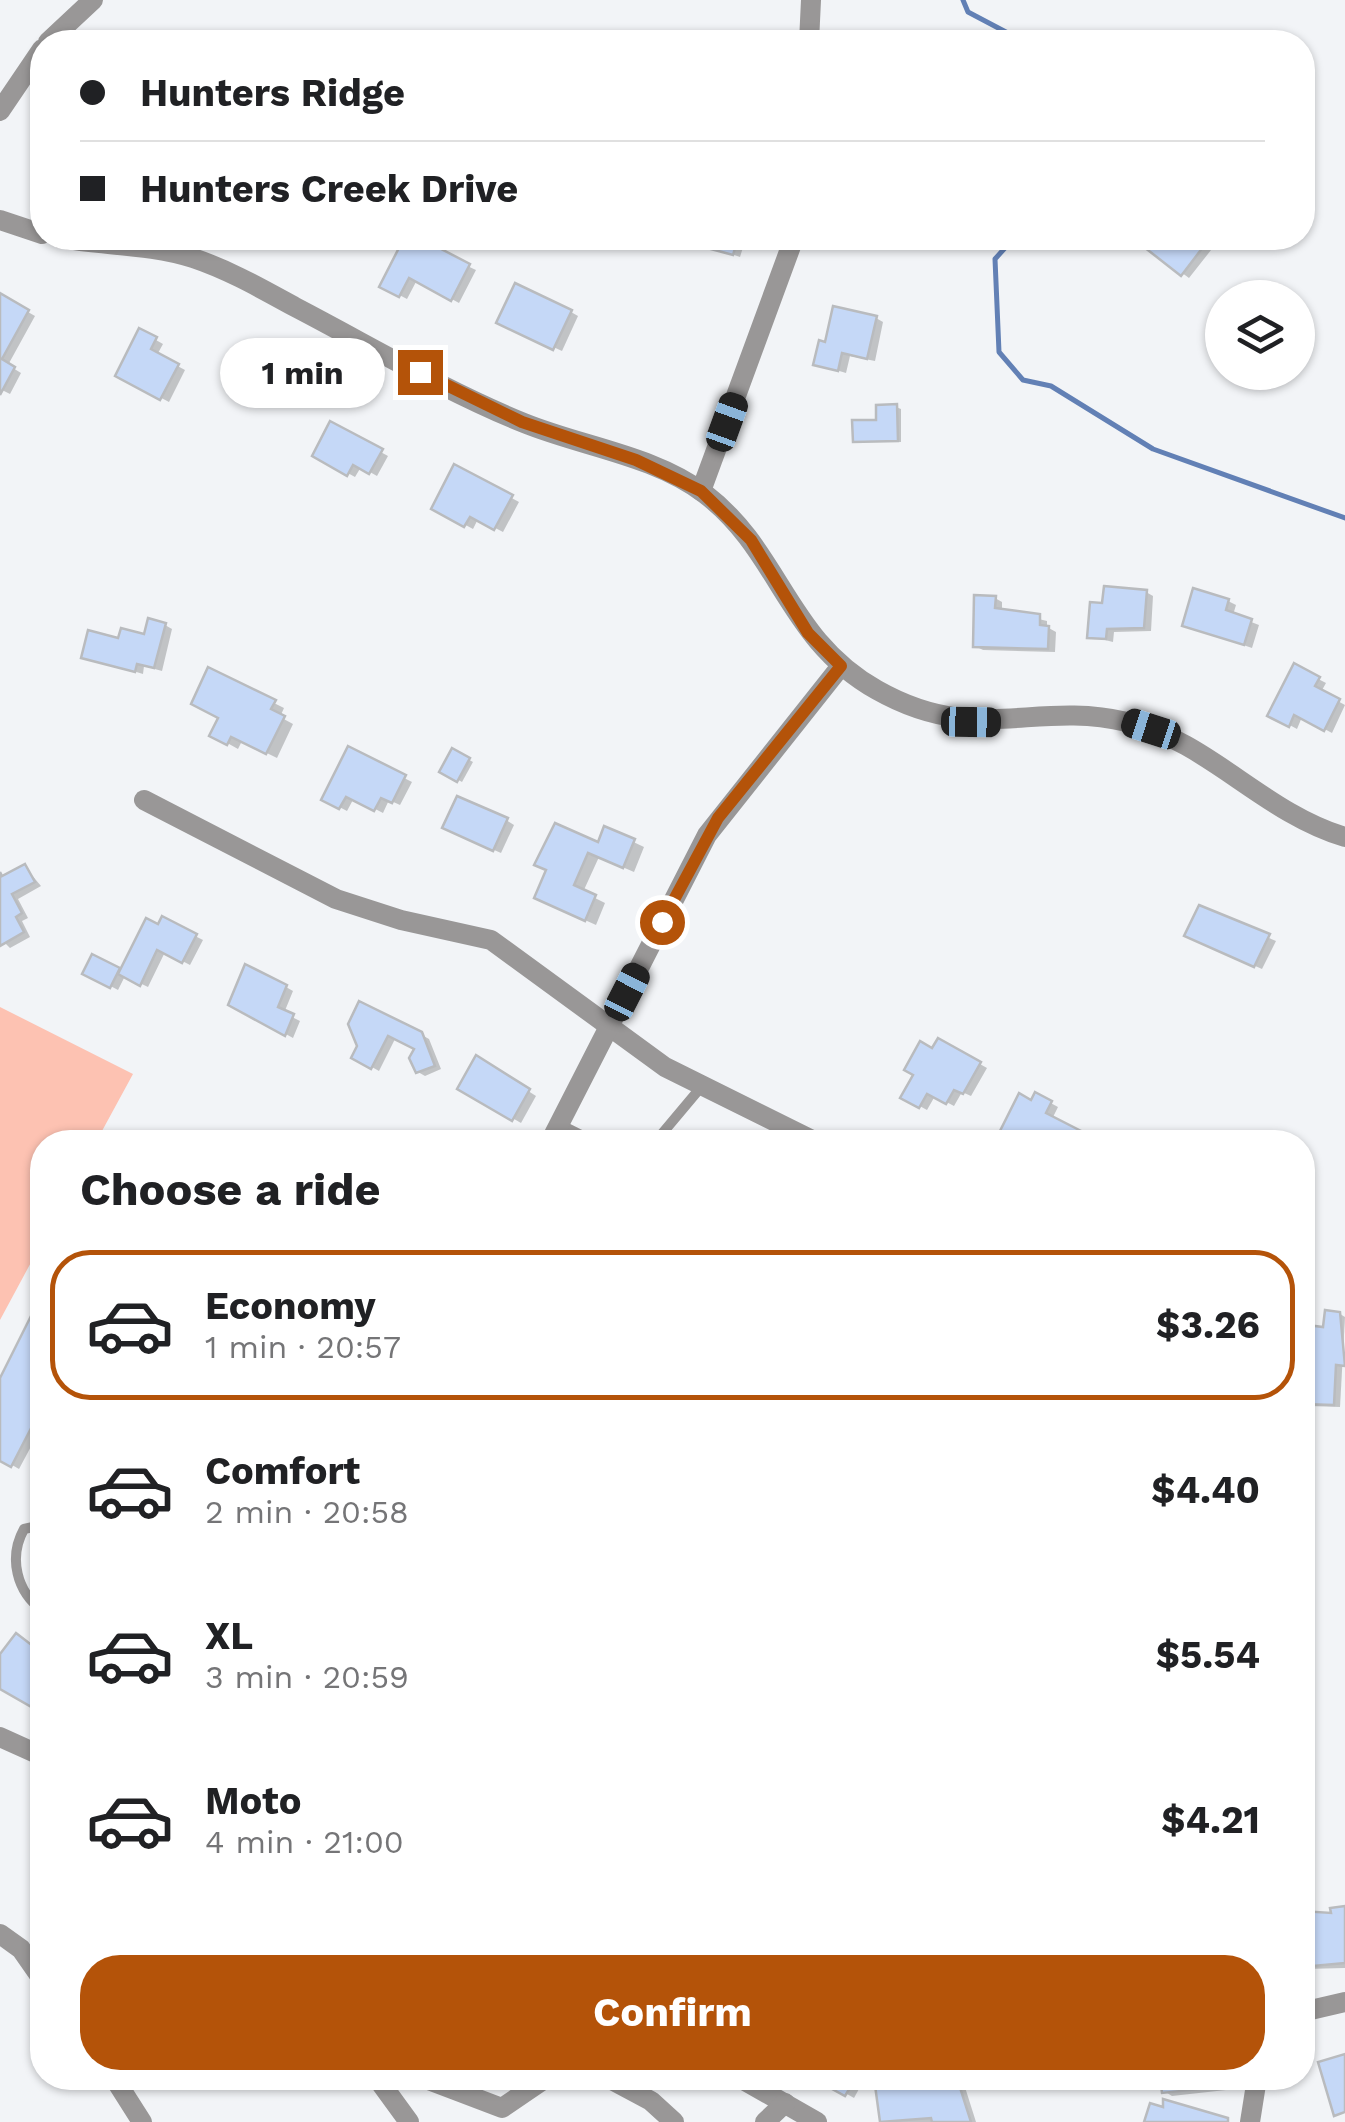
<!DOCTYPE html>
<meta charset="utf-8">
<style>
body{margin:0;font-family:"Work Sans",sans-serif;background:#f6f6f6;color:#202124;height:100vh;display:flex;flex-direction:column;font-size:38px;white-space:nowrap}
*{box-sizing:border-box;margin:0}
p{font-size:32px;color:#757577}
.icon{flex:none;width:55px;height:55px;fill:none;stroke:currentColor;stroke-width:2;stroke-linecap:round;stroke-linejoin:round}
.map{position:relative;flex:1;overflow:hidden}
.panel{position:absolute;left:30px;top:1130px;width:1285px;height:960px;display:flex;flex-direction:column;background:#fff;border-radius:40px;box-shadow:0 2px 8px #0004}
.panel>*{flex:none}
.hud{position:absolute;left:30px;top:30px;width:1285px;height:220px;border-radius:40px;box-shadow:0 2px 8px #0004;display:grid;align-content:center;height:220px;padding:0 50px;background:#fff}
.buttons{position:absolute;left:1205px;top:280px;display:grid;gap:20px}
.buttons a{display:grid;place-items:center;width:110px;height:110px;border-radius:50%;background:#fff;box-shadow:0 2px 8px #0004;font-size:50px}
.end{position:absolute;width:45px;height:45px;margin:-22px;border:12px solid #b45309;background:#fff;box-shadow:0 0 0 5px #fff}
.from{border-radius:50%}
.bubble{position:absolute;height:70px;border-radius:35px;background:#fff;box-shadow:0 2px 8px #0004;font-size:32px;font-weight:700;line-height:70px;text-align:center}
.car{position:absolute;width:30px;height:60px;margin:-30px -15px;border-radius:12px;box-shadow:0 0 8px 2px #0007;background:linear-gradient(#222 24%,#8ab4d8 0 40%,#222 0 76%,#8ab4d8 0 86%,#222 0)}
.hud b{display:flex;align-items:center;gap:35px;height:95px;font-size:38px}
.hud b+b{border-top:2px solid #e0e0e0}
.hud i{width:25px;height:25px;background:#202124}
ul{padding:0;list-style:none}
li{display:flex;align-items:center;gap:30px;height:150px;margin:0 20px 15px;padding:0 30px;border:5px solid transparent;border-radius:40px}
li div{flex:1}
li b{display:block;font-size:38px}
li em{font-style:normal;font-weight:700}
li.on{border-color:#b45309}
li>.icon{width:90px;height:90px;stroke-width:1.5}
h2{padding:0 50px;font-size:45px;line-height:120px}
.action{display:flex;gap:20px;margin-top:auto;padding:20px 50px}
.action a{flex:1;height:115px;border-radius:40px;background:#b45309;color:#fff;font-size:40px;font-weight:700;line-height:115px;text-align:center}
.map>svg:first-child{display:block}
</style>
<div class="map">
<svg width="1345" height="2122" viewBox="0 0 1345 2122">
<rect width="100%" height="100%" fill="#f2f4f7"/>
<polygon fill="#fdc2b2" points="0,1007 133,1074 96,1142 42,1142 42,1242 0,1320"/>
<g fill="#0003">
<polygon points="407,238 476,270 459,303 417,280 407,299 382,286"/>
<polygon points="714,238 745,241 740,257 711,247"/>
<polygon points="1154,238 1165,245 1171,238 1205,238 1215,245 1189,278 1147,247"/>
<polygon points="1249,287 1256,298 1233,298 1231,293"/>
<polygon points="0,296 35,316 8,365 21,373 10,394 0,389"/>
<polygon points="571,312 578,316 562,351 499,322"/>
<polygon points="876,318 883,322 875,361 850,356 846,373 816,364"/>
<polygon points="140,331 163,344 157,355 185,370 169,402 118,375"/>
<polygon points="896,407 901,409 901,442 856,440"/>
<polygon points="331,425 388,456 377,476 361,467 355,477 315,455"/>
<polygon points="455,467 519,502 503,532 478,519 473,529 434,508"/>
<polygon points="1146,592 1153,596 1151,631 1114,632 1113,642 1089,636 1105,606"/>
<polygon points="995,598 1002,602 1002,610 1047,621 1047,627 1056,632 1055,652 983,650 975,646"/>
<polygon points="1228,601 1236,605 1233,615 1259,625 1252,648 1185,625"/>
<polygon points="165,625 172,629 162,671 144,666 143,674 84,656 120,641 146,637"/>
<polygon points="1295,667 1326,683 1321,692 1345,705 1332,733 1302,717 1297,729 1271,715"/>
<polygon points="274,703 284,708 280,717 293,724 277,758 242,741 238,749 213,735 221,717"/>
<polygon points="349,750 412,782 400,805 389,800 383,813 354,798 347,811 324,799"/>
<polygon points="453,751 473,762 462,782 443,771"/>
<polygon points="506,820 514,825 501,853 453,832"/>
<polygon points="606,829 644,847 634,872 599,857 583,892 605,903 596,925 547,903 549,870 599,845"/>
<polygon points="25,867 41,886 18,899 28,918 22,921 30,937 10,948 0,938 0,880"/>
<polygon points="1200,908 1276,941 1262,969 1194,939"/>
<polygon points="163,920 203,940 190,965 165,952 148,987 125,976 118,990 86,973 93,957 122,972"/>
<polygon points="286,987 293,991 284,1013 300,1021 293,1038 231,1004"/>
<polygon points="351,1024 420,1034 429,1039 441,1069 425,1076 418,1072 417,1048 396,1037 379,1071 354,1057 360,1046"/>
<polygon points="939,1041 987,1068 971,1096 962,1092 954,1106 935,1096 927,1110 903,1097"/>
<polygon points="477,1058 536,1096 521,1123 460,1088"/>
<polygon points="1036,1095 1058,1107 1052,1119 1091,1139 1089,1142 1022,1142 1002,1132"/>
<polygon points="1302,1226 1314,1249 1302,1255"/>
<polygon points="1340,1314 1345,1317 1340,1407 1309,1406 1302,1403"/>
<polygon points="32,1320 42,1326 42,1426 19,1469 0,1458 0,1378"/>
<polygon points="1345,1908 1345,1968 1305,1969 1302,1983 1302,1913 1334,1916"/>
<polygon points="819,2078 865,2078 854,2098"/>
<polygon points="877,2078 980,2078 964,2084 976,2122 882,2122"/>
<polygon points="1163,2078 1225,2078 1226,2090 1172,2096 1164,2091"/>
</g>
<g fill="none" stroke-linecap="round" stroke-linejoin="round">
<g stroke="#6280b5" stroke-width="5">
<polyline points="963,0 968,12 1025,42"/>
<polyline points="1014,238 995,259 999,352 1023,380 1051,386 1153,449 1345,518"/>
</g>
</g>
<g fill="#c5d8f7" stroke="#b9bbbe" stroke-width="2.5">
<polygon points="404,238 420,238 470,264 451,301 409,278 399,297 379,287"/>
<polygon points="686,238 738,238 733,255 685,242"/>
<polygon points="1151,238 1210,238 1181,276 1144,247"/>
<polygon points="515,283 572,310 553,350 496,323"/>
<polygon points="0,293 29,310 2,359 15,367 0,395"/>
<polygon points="833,306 877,316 867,359 842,353 838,371 813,365 819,340 825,342"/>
<polygon points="139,328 157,337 151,349 179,364 160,400 115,376"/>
<polygon points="897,404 898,441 853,442 852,420 876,420 876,405"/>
<polygon points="330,421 383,449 369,474 353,465 347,476 312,456"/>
<polygon points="454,464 513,495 494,530 470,517 464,527 431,509"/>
<polygon points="1104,586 1147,590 1144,628 1107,629 1106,639 1087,638 1090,602 1102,603"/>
<polygon points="1193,588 1229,599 1226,610 1252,619 1244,645 1182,626"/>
<polygon points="974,595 996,596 995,608 1040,614 1040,625 1049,626 1048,649 973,647"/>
<polygon points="148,618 166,623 154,668 137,664 135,672 81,658 88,630 118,638 121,628 144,634"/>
<polygon points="1294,663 1320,677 1315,686 1340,699 1324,731 1294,715 1289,727 1267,716"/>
<polygon points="208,667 276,700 271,709 285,716 266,754 231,737 227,745 209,736 218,718 191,704"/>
<polygon points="348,746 406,775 392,803 381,798 374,811 346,797 339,809 321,800"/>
<polygon points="452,748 470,758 457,782 439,772"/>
<polygon points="457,796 508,818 493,851 442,828"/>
<polygon points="555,823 598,842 604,826 635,839 623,868 588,853 574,885 596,895 585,921 534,898 546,870 534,865"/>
<polygon points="25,864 35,882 12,894 22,913 16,917 24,932 0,946 0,872 2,876"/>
<polygon points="1199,905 1270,934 1254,967 1184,936"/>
<polygon points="162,916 197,934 182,963 157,950 140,986 118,974 146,918 158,924"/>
<polygon points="92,954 120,968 110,988 82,974"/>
<polygon points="245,964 287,985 278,1007 294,1014 285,1036 228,1005"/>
<polygon points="359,1001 422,1032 435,1066 416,1073 409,1058 414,1049 388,1036 371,1069 351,1058 357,1046 348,1024"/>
<polygon points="938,1038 981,1062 963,1094 954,1090 946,1104 927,1094 919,1108 900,1098 913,1075 904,1070 920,1041 932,1048"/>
<polygon points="476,1055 530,1089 512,1121 457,1089"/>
<polygon points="1035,1092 1052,1101 1046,1113 1085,1133 1080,1142 1018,1142 999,1133 1019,1093 1031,1100"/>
<polygon points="1325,1310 1340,1312 1345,1366 1336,1365 1334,1405 1302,1404 1307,1325 1323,1327"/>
<polygon points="31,1316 42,1323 42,1407 11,1467 0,1461 0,1378"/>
<polygon points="16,1633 42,1653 42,1713 0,1689 0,1654"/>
<polygon points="1345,1906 1345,1963 1302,1967 1302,1911 1331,1913 1330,1908"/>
<polygon points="1345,2054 1345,2112 1334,2116 1318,2062"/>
<polygon points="812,2078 856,2078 845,2096"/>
<polygon points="874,2078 957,2078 971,2122 932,2122 931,2118 880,2122"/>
<polygon points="1160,2078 1218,2078 1219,2087 1162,2093"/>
<polygon points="1163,2099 1228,2118 1228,2122 1144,2122 1150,2103 1163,2107"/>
</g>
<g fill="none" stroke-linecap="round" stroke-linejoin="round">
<g stroke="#999797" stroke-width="10">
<polyline points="559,1124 595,1142"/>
<polyline points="655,1142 702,1086"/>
<path d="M 42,1525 L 24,1529 C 8,1558 17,1592 42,1610"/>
</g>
<g stroke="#999797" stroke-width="20">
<polyline points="48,42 93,0"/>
<polyline points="809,42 811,0"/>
<polyline points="0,111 42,49"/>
<polyline points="0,220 42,234"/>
<path d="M 59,238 C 104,246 149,244 193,258 C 229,270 262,289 295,307 C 370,346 445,391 524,423 C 583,447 653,455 705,494 C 781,552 786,639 877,690 C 976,746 1033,700 1127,722 C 1209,741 1262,812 1345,837"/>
<polyline points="701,491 794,238"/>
<polyline points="144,800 336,899 401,920 491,940 665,1067 816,1142"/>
<polyline points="550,1142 707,835 841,666"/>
<polyline points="0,1737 42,1756"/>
<polyline points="0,1934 21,1949 42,1979"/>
<polyline points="1302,2012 1345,2002"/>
<polyline points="114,2078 142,2122"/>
<polyline points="377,2078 409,2122"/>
<polyline points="423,2078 502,2108 546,2078"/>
<polyline points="608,2078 651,2101 674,2122"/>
<polyline points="740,2078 817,2122"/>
<polyline points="765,2122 785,2103"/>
<polyline points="1250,2122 1257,2078"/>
</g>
</g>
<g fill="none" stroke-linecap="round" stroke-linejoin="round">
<polyline stroke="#b45309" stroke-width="12" points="420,372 522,422 636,460 701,491 751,540 808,633 841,666 718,818 662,922"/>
</g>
</svg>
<div class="buttons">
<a><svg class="icon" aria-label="layers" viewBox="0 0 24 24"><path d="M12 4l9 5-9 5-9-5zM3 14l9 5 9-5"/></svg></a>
</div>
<i class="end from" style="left:662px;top:922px"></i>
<i class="end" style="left:420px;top:372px"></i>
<div class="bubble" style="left:220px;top:338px;width:165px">1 min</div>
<i class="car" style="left:727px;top:422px;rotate:20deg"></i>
<i class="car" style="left:971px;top:722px;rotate:91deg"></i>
<i class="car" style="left:1151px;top:729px;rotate:288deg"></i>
<i class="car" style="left:627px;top:992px;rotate:27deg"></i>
<div class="hud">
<b><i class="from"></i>Hunters Ridge</b>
<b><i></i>Hunters Creek Drive</b>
</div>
<section class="panel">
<h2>Choose a ride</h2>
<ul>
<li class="on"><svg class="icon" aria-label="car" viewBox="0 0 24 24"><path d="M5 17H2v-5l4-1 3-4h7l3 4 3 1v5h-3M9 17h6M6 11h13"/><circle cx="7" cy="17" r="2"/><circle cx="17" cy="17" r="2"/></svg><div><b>Economy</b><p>1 min · 20:57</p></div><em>$3.26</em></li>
<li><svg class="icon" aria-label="car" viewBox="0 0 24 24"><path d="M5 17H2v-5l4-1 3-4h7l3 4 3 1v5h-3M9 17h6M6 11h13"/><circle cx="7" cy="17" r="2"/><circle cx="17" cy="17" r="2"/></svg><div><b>Comfort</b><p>2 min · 20:58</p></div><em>$4.40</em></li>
<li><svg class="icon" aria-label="car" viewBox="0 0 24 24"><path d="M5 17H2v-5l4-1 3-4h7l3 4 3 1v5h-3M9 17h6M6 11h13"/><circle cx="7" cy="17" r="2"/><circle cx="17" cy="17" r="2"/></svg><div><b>XL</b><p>3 min · 20:59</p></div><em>$5.54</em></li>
<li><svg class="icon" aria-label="car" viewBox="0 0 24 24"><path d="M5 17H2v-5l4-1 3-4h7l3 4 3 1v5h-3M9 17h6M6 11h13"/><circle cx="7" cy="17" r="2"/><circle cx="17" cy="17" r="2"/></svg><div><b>Moto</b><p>4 min · 21:00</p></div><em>$4.21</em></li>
</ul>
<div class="action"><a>Confirm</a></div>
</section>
</div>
